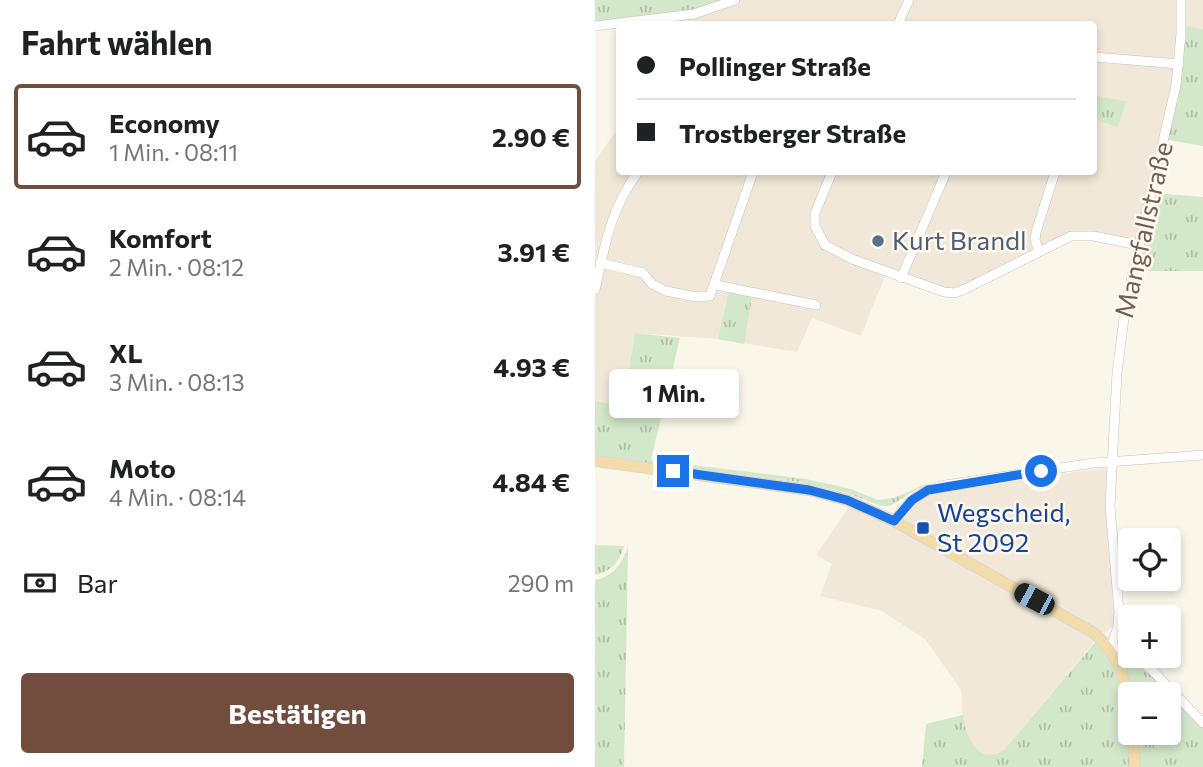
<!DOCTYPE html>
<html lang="de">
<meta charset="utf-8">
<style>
body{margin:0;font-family:Commissioner,sans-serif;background:#f6f6f6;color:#202124;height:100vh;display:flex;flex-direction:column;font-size:26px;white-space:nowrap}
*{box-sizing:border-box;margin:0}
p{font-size:23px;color:#757577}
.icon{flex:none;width:38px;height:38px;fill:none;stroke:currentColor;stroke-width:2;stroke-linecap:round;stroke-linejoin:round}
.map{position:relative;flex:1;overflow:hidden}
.drawer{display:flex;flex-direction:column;background:#fff;width:595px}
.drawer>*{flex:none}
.guide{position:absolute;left:21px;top:21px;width:481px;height:154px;border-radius:7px;box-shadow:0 4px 10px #0003;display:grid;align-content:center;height:154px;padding:0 21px;background:#fff}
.tools{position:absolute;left:523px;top:528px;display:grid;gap:14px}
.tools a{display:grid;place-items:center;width:63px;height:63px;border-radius:7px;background:#fff;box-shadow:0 4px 10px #0003;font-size:35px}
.end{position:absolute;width:32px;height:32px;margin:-16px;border:9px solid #1a73e8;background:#fff;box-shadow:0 0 0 4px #fff}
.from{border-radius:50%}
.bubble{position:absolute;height:49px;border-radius:7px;background:#fff;box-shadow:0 4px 10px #0003;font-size:23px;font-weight:700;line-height:49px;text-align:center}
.car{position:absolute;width:21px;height:42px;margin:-21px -10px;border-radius:9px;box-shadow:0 0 5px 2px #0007;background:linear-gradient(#222 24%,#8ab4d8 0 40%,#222 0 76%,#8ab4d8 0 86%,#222 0)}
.guide b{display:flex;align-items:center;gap:24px;height:66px;font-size:26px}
.guide b+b{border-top:2px solid #e0e0e0}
.guide i{width:18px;height:18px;background:#202124}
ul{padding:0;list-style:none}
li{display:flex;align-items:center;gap:21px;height:105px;margin:0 14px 10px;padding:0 7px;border:4px solid transparent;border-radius:7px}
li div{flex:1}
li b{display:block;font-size:26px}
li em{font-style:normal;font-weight:700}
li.selected{border-color:#724d3e}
li>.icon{width:63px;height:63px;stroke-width:1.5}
h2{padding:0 21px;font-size:32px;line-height:84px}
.pay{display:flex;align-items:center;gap:18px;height:77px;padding:0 21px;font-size:26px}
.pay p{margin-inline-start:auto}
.primary-button{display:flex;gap:14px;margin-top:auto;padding:14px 21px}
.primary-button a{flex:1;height:80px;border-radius:7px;background:#724d3e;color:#fff;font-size:28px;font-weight:700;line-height:80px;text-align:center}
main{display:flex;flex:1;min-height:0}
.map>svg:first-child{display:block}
</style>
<main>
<section class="drawer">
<h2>Fahrt wählen</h2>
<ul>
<li class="selected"><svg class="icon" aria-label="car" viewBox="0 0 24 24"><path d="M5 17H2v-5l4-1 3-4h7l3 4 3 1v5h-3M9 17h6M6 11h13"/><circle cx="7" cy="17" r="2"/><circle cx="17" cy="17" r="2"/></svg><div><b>Economy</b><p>1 Min. · 08:11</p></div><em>2.90 €</em></li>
<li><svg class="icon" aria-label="car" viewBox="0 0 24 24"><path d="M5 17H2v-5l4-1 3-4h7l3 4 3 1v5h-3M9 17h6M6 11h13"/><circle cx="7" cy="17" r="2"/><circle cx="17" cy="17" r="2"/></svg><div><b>Komfort</b><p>2 Min. · 08:12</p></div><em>3.91 €</em></li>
<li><svg class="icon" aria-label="car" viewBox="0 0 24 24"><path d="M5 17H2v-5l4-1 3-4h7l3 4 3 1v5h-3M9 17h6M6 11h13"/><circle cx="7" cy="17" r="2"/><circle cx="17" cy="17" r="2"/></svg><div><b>XL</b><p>3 Min. · 08:13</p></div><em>4.93 €</em></li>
<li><svg class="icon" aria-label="car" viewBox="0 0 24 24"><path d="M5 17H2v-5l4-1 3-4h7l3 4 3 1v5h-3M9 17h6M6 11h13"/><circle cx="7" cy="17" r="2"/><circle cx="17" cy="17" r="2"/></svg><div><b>Moto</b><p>4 Min. · 08:14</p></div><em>4.84 €</em></li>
</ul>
<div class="pay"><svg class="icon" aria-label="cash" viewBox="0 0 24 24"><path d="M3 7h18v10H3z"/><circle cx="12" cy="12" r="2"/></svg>Bar<p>290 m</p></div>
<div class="primary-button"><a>Bestätigen</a></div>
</section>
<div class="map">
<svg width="608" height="767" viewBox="0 0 608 767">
<defs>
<pattern id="grass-tufts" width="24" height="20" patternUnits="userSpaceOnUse" patternTransform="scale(1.75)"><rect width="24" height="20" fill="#d3e7ca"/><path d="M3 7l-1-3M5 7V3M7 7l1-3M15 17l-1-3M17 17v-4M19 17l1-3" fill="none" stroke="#b0bea6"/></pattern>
</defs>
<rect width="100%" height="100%" fill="#fbf6ea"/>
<g fill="#f1e8d9">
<polygon points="147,0 608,0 608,29 591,26 588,64 581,106 546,250 503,239 478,238 367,293 343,293 290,276 266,336 217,318 202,352 123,339 40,333 28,407 0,401 0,161 24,127 24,172 499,172 499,24 85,24 85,20 115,13"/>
<polygon points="513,467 512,522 520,590 520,625 501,640 409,750 402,755 393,755 383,751 374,740 369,729 366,690 331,640 287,611 225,596 237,564 221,555 254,507 302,529 316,508 329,497 345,492"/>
</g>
<g fill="url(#grass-tufts)">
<polygon points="0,0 132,0 102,10 0,22"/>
<polygon points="591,26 608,29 608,146 573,140 588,64"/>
<polygon points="499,96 531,101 523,127 499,119"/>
<polygon points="559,193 608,197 608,271 542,271"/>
<polygon points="134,292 157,297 149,344 123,339"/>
<polygon points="40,333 85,338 56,460 211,479 256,489 283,500 299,498 328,485 340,483 322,489 295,506 287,506 249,492 205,482 0,456 0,401 28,406"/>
<path d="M 0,545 L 29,546 C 24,562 17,571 0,575 Z"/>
<path d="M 33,547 L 29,767 L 0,767 L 0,580 C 19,576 27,564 33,547 Z"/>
<path d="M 502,640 L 521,665 L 531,707 L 536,767 L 327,767 L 331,724 L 368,715 C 370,736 384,767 409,750 Z"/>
<polygon points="530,654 541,659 608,727 608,767 544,767 542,733 574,733 574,695 537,695 526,659"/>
</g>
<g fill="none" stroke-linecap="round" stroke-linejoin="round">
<defs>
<g id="minor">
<polyline points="303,24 314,0"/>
<polyline points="0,26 99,14 140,0"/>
<polyline points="499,57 584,64"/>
<polyline points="237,172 220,213 220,226 230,245 257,259 349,292 360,293 370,289 476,236 498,236 543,245"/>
<polyline points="444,251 440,240 441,232 460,172"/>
<polyline points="5,263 48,273 57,284 71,291 101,297 115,296 158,172"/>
<polyline points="306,278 351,172"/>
<polyline points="121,285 221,305"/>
<path d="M 0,290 C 10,245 15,210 43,172"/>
<path d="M 299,521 C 313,501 326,490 350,485 L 499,463 L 608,455"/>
<polyline points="536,653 523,648 515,649 523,627 524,612 515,506 522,373 531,302 581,85 586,34 586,0"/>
<polyline points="540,656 557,670 608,723"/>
</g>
<g id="major">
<path d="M 0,461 L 214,490 L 252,500 L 299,521 L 499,633 C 525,655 531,681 536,714"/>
<polyline points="538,733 540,767"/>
</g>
</defs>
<use href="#minor" stroke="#ccbfb1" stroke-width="10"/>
<use href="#major" stroke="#dbd5d2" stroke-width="12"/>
<use href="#minor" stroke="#fff" stroke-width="9"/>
<use href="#major" stroke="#f2ddaa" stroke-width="10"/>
</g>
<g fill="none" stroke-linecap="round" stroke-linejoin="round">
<polyline stroke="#1a73e8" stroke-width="9" points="78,471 214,490 252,500 299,521 317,500 333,490 446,471"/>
</g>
<circle fill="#5c6f8a" stroke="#fdf9f0" stroke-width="2.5" cx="283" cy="241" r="7"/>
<rect fill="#1a4fb4" stroke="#fdf9f0" stroke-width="2.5" x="321" y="521" width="14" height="14" rx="3.5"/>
<g text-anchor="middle" stroke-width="5" stroke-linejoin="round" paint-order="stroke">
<g font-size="26" fill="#735f50" stroke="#fdf9f0">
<text transform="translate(549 230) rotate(-77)" y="9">Mangfallstraße</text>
</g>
<g font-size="26" fill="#4e5e75" stroke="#fdf9f0" text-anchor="start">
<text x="297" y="250">Kurt Brandl</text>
</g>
<g font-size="26" fill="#164399" stroke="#fdf9f0" text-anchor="start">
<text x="342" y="522">Wegscheid,<tspan x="342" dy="30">St 2092</tspan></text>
</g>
</g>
</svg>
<div class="tools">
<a><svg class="icon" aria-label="locate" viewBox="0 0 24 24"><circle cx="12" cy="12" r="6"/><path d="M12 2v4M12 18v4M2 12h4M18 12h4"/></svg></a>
<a>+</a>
<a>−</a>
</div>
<i class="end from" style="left:446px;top:471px"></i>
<i class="end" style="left:78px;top:471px"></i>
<div class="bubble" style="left:14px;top:369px;width:130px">1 Min.</div>
<i class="car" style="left:439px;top:599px;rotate:298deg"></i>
<div class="guide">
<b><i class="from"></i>Pollinger Straße</b>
<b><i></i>Trostberger Straße</b>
</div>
</div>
</main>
